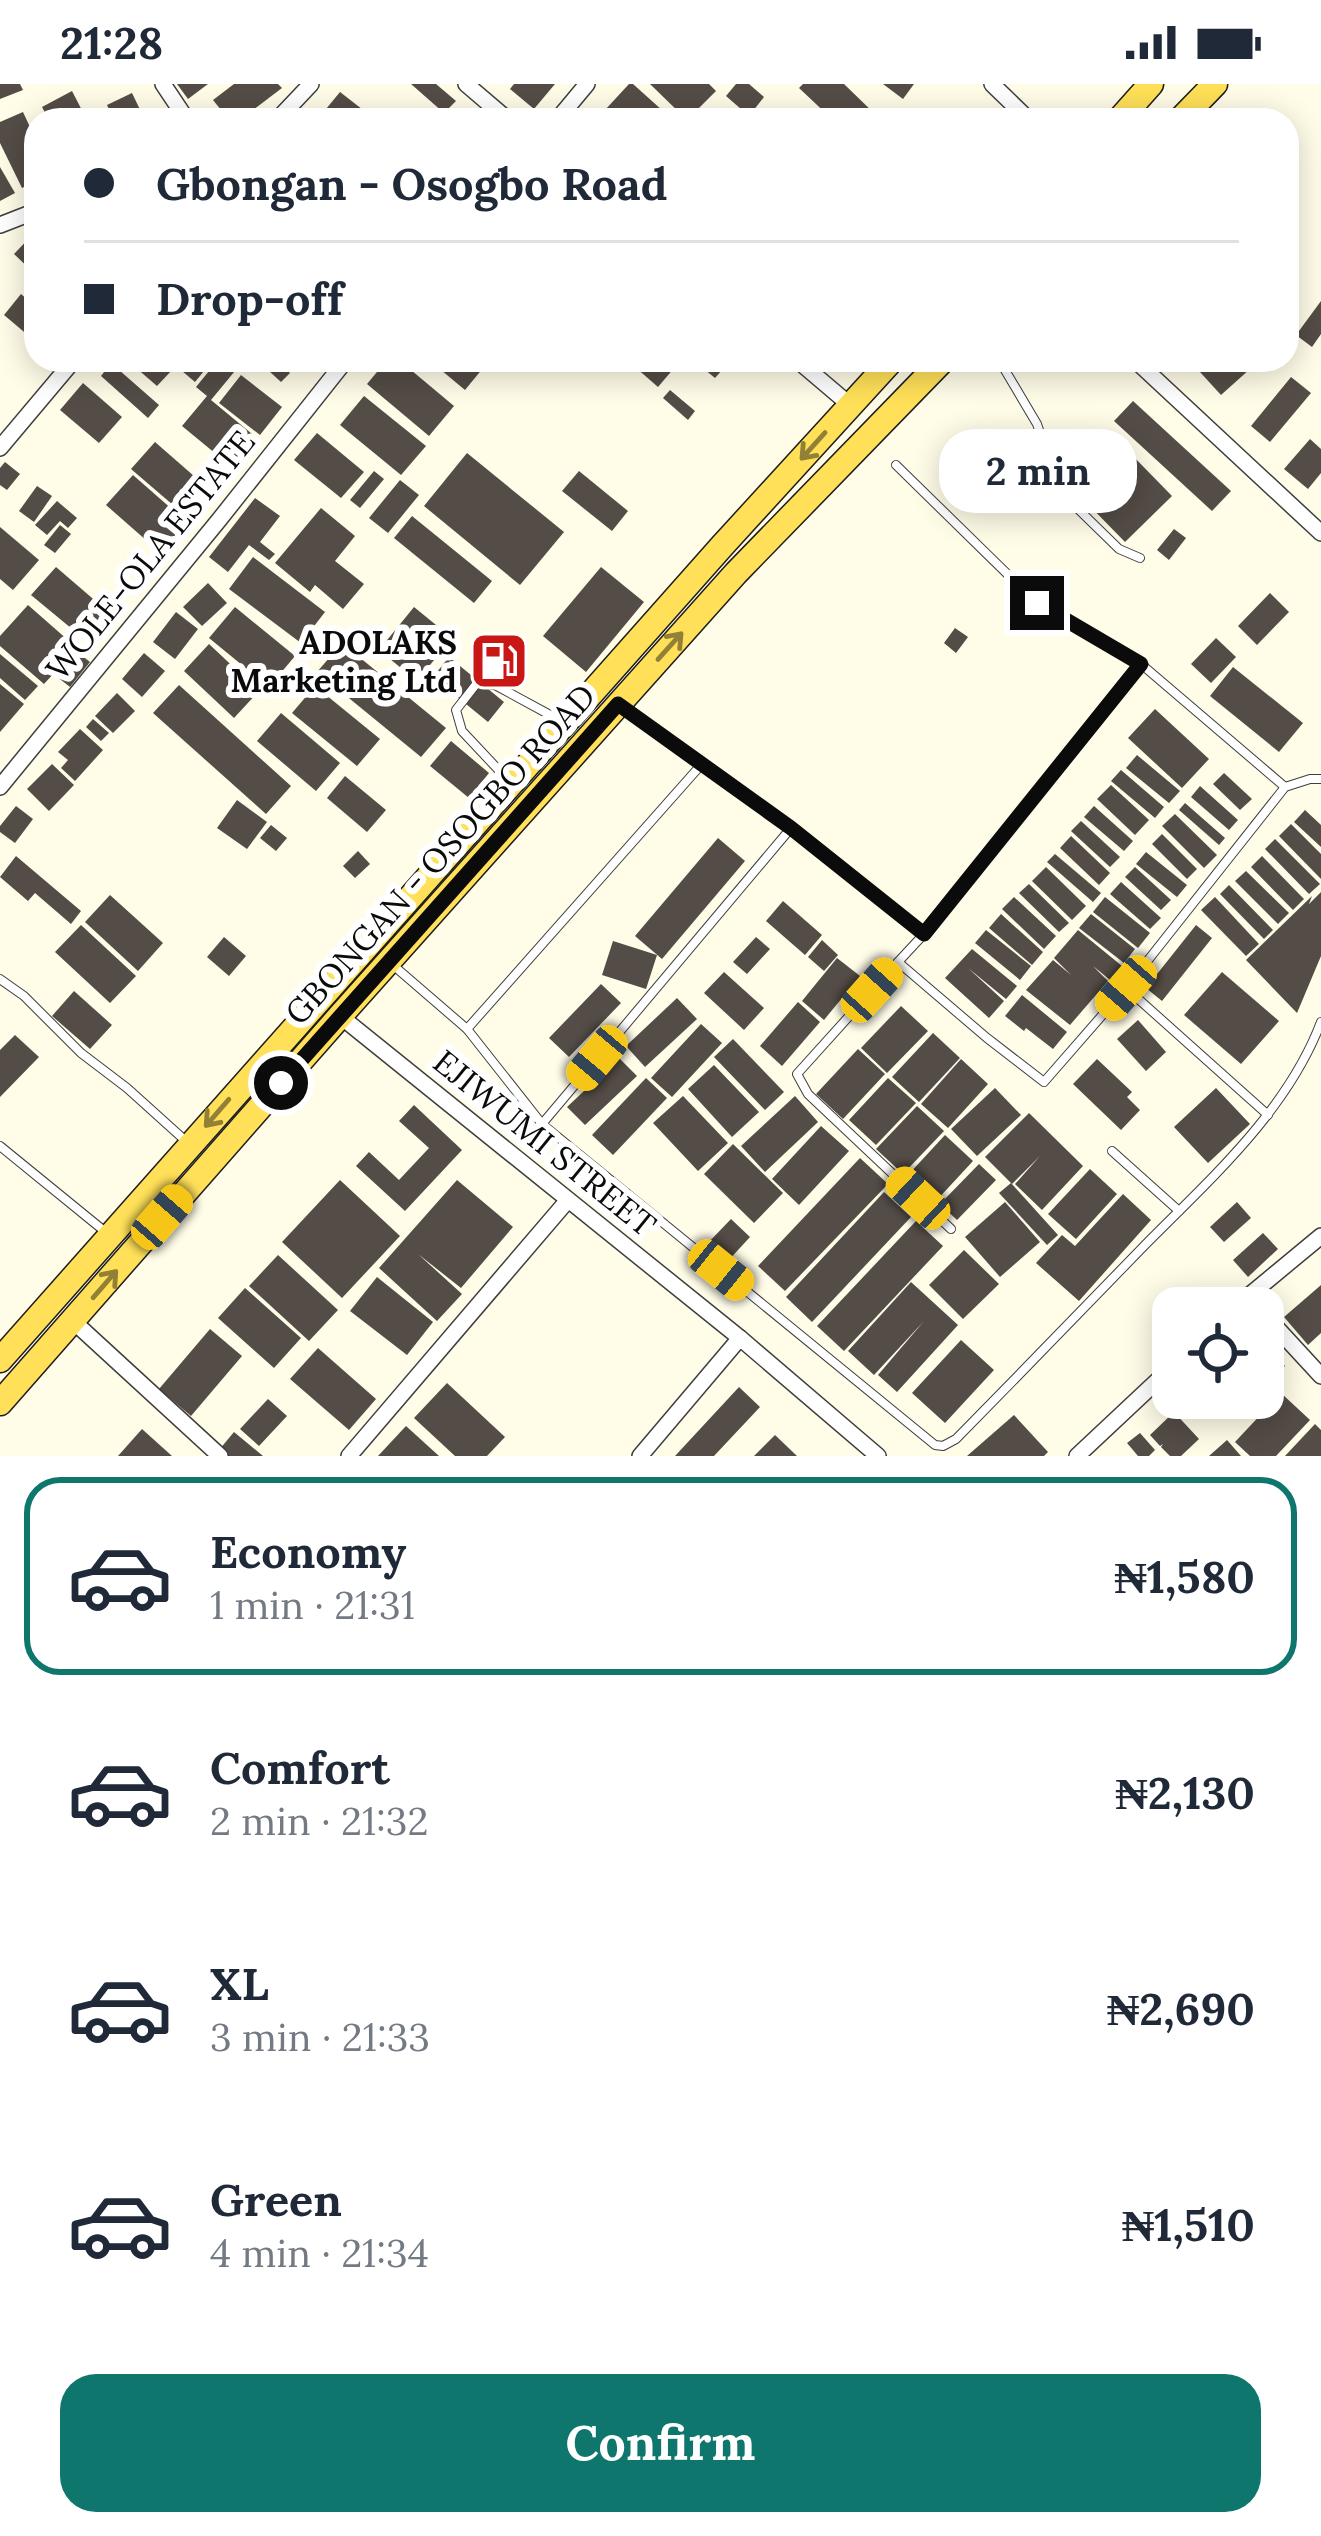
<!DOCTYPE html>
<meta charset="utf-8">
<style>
body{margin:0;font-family:Lora,serif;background:#f6f6f7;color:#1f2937;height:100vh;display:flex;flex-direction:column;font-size:45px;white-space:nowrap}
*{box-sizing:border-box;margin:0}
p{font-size:39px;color:#747a83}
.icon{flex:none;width:66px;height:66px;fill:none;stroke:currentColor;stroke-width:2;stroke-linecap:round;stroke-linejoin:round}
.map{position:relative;height:1372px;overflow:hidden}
.drawer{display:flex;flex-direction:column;background:#fff;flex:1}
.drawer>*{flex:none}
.hud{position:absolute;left:24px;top:24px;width:1275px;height:264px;border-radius:36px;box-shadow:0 6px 30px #0003;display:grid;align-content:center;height:264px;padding:0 60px;background:#fff}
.buttons{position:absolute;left:1152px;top:1203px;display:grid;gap:24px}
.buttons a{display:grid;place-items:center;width:132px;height:132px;border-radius:24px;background:#fff;box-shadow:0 6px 30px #0003;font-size:60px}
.end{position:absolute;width:54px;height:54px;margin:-27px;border:15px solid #0b0b0b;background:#fff;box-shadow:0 0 0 6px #fff}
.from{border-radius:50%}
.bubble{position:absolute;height:84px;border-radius:36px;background:#fff;box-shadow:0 6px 30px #0003;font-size:39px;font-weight:800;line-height:84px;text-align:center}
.car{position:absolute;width:36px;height:72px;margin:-36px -18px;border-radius:15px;box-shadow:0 0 9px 3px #0007;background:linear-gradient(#f5c518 24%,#345 0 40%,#f5c518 0 76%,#345 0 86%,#f5c518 0)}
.hud b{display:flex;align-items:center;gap:42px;height:114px;font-size:45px}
.hud b+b{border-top:3px solid #e0e1e3}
.hud i{width:30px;height:30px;background:#1f2937}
ul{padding:21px 0 0;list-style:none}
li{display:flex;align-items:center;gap:36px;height:198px;margin:0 24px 18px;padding:0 36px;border:6px solid transparent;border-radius:36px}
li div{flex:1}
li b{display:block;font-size:45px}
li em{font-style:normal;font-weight:800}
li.current{border-color:#0f766e}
li>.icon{width:108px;height:108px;stroke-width:1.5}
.action{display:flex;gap:24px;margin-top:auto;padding:24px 60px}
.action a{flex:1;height:138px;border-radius:36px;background:#0f766e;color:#fff;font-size:48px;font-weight:800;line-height:138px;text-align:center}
.status{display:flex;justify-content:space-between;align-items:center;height:84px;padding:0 60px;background:#fff;direction:ltr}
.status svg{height:33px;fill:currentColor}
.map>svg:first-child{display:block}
</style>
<div class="status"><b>21:28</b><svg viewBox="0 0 49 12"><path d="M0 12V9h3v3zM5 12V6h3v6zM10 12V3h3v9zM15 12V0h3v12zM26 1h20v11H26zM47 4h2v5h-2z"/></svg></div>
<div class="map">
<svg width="1321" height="1372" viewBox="0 0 1321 1372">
<rect width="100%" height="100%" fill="#fffce8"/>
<g fill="#544c46">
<polygon points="0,0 20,0 23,6 0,15"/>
<polygon points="177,0 208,0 188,15"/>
<polygon points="234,0 278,0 282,4 240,36 229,36 213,16"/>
<polygon points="411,0 436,0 456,17 444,29"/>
<polygon points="514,0 555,0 534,25 510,5"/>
<polygon points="629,0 633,0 673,36 616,36 605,26"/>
<polygon points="650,0 709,0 716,7 687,36"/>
<polygon points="736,0 749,0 764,13 749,32 726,12"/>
<polygon points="803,0 844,0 878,33 875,36 833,36 799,4"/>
<polygon points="883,0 914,0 903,15"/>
<polygon points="72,7 87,36 49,36 42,23"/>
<polygon points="340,8 376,36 317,36"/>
<polygon points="132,9 145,36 114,36 107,21"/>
<polygon points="23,28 36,56 36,97 22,104 0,59 0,38"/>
<polygon points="0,83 15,109 0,117"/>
<polygon points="36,147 36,191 14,170"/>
<polygon points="21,210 36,223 36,258 4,231"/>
<polygon points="1321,217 1321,250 1312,263 1296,251"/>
<polygon points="127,276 160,276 172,286 157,302"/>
<polygon points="191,276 213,276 195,298 182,287"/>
<polygon points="218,276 244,276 211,316 257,354 233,384 182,342 207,312 196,303"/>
<polygon points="257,276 277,276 290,289 281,298"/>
<polygon points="387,276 399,276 454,322 429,352 367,300"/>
<polygon points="429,276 486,276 488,278 465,306"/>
<polygon points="627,276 681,276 658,303"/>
<polygon points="693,276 731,276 715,294"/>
<polygon points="1189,276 1260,276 1221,311"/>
<polygon points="111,279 159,321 148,334 101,292"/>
<polygon points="241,291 282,323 260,351 219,319"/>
<polygon points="1291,293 1311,309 1270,358 1251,342"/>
<polygon points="83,299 122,333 99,359 60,326"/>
<polygon points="670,306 695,327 688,336 663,314"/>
<polygon points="364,312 426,362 401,391 340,341"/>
<polygon points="1133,317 1231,407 1212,427 1114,337"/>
<polygon points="317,349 364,388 341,414 294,376"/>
<polygon points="1310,355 1321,365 1321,389 1308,405 1284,385"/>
<polygon points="155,358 210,406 187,433 131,385"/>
<polygon points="978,359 999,380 985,393 964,372"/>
<polygon points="1128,367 1172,412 1125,458 1081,413"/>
<polygon points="467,369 564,448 520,501 424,422"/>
<polygon points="5,378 20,390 7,406 0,401 0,384"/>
<polygon points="374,387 384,395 360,424 350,416"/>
<polygon points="579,387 628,427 612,447 562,407"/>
<polygon points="133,391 190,441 163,471 106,421"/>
<polygon points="400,396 419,411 388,449 369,434"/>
<polygon points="37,402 52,412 34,438 19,427"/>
<polygon points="255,414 280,432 260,458 275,470 269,476 249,461 228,488 209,473"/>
<polygon points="57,417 77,434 68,444 60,437 47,451 35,441"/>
<polygon points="321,424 355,452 335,477 364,500 343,525 315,501 310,508 275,479"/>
<polygon points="412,432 492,497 474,519 394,454"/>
<polygon points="60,441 71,450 55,469 44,461"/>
<polygon points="0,443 39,476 13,506 0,495"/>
<polygon points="1174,445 1186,454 1169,476 1157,466"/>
<polygon points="253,473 325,528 301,559 229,505"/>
<polygon points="56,483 106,526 83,554 31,511"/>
<polygon points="601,483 644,518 586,588 543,552"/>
<polygon points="208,499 227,519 202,542 183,523"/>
<polygon points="1270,509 1289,528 1257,561 1238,542"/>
<polygon points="28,521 69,557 48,581 55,588 44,600 0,562 0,552"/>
<polygon points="235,523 295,572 269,603 209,554"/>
<polygon points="414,523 452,554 417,597 379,566"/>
<polygon points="176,528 198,545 175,575 153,558"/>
<polygon points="955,544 968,553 956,569 944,559"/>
<polygon points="1216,554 1236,573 1211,599 1191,580"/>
<polygon points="342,559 446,644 421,673 317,588"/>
<polygon points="209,560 259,607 234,634 184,587"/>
<polygon points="76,567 90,578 70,603 56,592"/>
<polygon points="144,569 165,587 142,613 122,595"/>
<polygon points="0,570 38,602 25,616 0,594"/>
<polygon points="449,573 504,618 488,638 433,593"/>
<polygon points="1233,583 1303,639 1279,668 1210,612"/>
<polygon points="0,600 24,620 0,648"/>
<polygon points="179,601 291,702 266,730 153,629"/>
<polygon points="315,602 380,655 357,682 292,629"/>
<polygon points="117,609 135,627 113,649 95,632"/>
<polygon points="1155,625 1209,675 1182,704 1128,654"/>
<polygon points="281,629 340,679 316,707 257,657"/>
<polygon points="93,635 109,649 101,657 86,643"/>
<polygon points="80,645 103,666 75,697 61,684 68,676 58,668"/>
<polygon points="451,657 489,689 469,714 430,682"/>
<polygon points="1137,671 1180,707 1169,719 1126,684"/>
<polygon points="52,680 74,701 49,727 27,705"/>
<polygon points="1121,686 1164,723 1155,734 1111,697"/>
<polygon points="1224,689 1252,715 1240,726 1213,700"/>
<polygon points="345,692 386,726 367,748 327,714"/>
<polygon points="1111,701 1149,736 1135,751 1097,715"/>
<polygon points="1200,702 1238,736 1229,746 1191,713"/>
<polygon points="237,716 267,738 247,765 217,744"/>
<polygon points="1185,719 1225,754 1219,761 1179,726"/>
<polygon points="16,722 33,735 15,759 0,748 0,742"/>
<polygon points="1094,722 1133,757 1124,767 1084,733"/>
<polygon points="1305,726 1321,741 1321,763 1294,738"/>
<polygon points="1175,730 1217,771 1204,784 1162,742"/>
<polygon points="1081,737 1120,773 1110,783 1071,747"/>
<polygon points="1291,740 1321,770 1321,795 1279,752"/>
<polygon points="271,741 287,754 276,767 260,754"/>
<polygon points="1162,750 1197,785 1187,795 1152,760"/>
<polygon points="1071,752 1110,789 1099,801 1060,764"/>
<polygon points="718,754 745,777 662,875 635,852"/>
<polygon points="1275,755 1320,800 1309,810 1265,765"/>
<polygon points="358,767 370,780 355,794 343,782"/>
<polygon points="1146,768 1187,801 1177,813 1136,780"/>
<polygon points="1055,770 1101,809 1093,818 1047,778"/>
<polygon points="16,772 81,827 71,840 35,809 28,817 0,793"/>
<polygon points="1262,772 1304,815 1293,826 1251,783"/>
<polygon points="1046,783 1086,822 1072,836 1032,797"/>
<polygon points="1135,783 1171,816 1161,826 1125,793"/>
<polygon points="1246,787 1289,829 1278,840 1235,797"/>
<polygon points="1121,798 1161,834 1150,845 1110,810"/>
<polygon points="1029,800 1069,839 1059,848 1019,809"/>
<polygon points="1229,801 1273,846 1264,855 1220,810"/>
<polygon points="1321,808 1321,872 1297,929 1246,876 1312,812 1309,820"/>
<polygon points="110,811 163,859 138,887 85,838"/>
<polygon points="1014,813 1056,852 1044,865 1002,825"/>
<polygon points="1105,813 1150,849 1138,864 1093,828"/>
<polygon points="1215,813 1259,860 1246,872 1201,826"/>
<polygon points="783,817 822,851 805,871 766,837"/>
<polygon points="1001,830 1043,868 1032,881 989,844"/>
<polygon points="1091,830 1135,865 1124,879 1079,844"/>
<polygon points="81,841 136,892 110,919 55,868"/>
<polygon points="1196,841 1212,854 1162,917 1146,904"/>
<polygon points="986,846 1031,882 1020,896 975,859"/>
<polygon points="1078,846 1122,882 1110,896 1093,882 1108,897 1070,941 1026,906 1053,876 1071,891 1054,874"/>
<polygon points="224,853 246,872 229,892 207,873"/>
<polygon points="756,853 770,865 747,890 733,878"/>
<polygon points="822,856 838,871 824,887 808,873"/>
<polygon points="613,857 657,871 646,905 602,891"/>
<polygon points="972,865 1017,902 1006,915 968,884 1004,917 989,934 945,894"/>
<polygon points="837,874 860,892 824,936 802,917"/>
<polygon points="724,888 764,924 744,946 704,909"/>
<polygon points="1222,888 1279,937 1241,980 1184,931"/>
<polygon points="601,900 621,919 569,973 549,954"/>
<polygon points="74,907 112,941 90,965 52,932"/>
<polygon points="1022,911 1067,948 1053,965 1026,944 1024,947 1005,932"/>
<polygon points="677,914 697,935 645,983 626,962"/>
<polygon points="798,918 820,938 782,982 760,962"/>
<polygon points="901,922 928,947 887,989 861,964"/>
<polygon points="1138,936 1166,968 1146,987 1117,955"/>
<polygon points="701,940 722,959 672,1013 651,994"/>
<polygon points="933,949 960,974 919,1018 892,993"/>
<polygon points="15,951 39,973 0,1013 0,966"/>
<polygon points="733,955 784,1008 765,1026 714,973"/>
<polygon points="858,965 885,990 843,1035 816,1010"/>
<polygon points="619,974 637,992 585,1041 567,1023"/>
<polygon points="961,975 988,1000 948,1044 921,1020"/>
<polygon points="1097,975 1132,1008 1127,1013 1140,1026 1121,1046 1073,1000"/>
<polygon points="714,981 759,1028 732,1053 688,1005"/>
<polygon points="646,994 667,1014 613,1071 592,1051"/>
<polygon points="888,994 916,1019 876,1061 849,1036"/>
<polygon points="995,1004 1021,1031 977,1072 951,1045"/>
<polygon points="1216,1004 1250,1040 1208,1079 1174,1043"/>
<polygon points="683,1012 728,1059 698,1087 653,1039"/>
<polygon points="795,1012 818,1038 765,1088 741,1062"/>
<polygon points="414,1021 462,1066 405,1127 356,1082 369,1068 399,1096 429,1064 399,1037"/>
<polygon points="917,1022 944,1047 903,1090 876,1065"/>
<polygon points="1029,1029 1083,1082 1042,1126 1015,1100 1040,1072 1012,1100 985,1073"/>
<polygon points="821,1042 849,1067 799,1121 772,1095"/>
<polygon points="945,1051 973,1077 936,1117 908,1091"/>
<polygon points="733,1060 783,1109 754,1139 704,1090"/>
<polygon points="860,1074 888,1100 785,1207 758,1182"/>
<polygon points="979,1080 996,1096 957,1136 940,1120"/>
<polygon points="1090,1085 1117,1110 1076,1155 1048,1130"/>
<polygon points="340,1096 400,1152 342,1214 282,1158"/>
<polygon points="457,1096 513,1143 461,1204 418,1170 462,1210 437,1237 379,1184"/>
<polygon points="1011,1099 1058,1151 1047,1161 999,1109"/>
<polygon points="884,1108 911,1133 812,1238 786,1213"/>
<polygon points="1123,1110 1151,1136 1079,1217 1036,1179 1062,1151 1075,1162"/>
<polygon points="1005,1118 1040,1158 1000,1193 965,1153"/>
<polygon points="1237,1118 1251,1134 1224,1158 1210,1143"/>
<polygon points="731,1135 750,1153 727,1178 707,1160"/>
<polygon points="916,1137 943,1162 844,1267 817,1242"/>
<polygon points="1263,1149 1278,1165 1248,1193 1233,1176"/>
<polygon points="964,1166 999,1200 963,1235 929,1201"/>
<polygon points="278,1171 338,1226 309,1257 249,1202"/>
<polygon points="377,1193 433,1238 407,1271 350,1227"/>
<polygon points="911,1198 958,1241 897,1308 878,1291 924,1237 874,1291 848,1267"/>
<polygon points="1321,1201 1321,1249 1308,1261 1284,1233"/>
<polygon points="245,1204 301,1254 274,1284 218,1234"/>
<polygon points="210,1245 242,1272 191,1332 159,1305"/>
<polygon points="961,1256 994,1286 945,1339 912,1309"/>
<polygon points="1263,1258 1285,1282 1263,1301"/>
<polygon points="318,1264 376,1315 349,1346 290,1295"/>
<polygon points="447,1299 505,1353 487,1372 455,1372 414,1334"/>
<polygon points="739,1303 760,1323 714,1372 675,1372"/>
<polygon points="1281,1309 1310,1336 1276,1372 1250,1372 1235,1358"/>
<polygon points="1217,1314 1251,1314 1236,1331"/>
<polygon points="268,1315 287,1332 259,1362 240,1345"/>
<polygon points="1174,1328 1199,1355 1181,1372 1170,1372 1161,1363 1163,1360 1160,1362 1150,1351"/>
<polygon points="1014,1331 1048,1368 1044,1372 967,1372"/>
<polygon points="1315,1340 1321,1346 1321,1372 1285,1372"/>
<polygon points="406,1342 439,1372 378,1372"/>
<polygon points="142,1345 172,1372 118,1372"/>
<polygon points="234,1348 263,1372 225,1372 219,1366"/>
<polygon points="1140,1349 1155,1366 1149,1372 1138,1372 1127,1359"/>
<polygon points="775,1351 797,1372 754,1372"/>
<polygon points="1227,1356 1241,1372 1209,1372"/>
</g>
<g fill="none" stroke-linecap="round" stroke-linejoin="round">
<defs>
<g id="lane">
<polyline points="999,276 1037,340 1051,381 1078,425 1119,465 1140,474"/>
<polyline points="896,381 1037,519 1141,580 924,850"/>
<polyline points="1141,580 1285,703"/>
<polyline points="624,624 791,744 924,850 898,878 987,954 1044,998 1126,904 1285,703 1310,695 1321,695"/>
<polyline points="508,696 462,647 456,626 477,599 495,601 563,638"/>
<polyline points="898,878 797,990 808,1010 951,1145"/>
<path d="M 394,882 L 467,945 L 542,1040 L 935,1361 L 943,1362 L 956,1355 C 1019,1291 1081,1227 1144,1162 C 1209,1096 1287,1028 1321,938"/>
<polyline points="0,895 24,912 81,969 127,1004 188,1059"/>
<polyline points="1126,904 1268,1031"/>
<polyline points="467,945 701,681"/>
<polyline points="542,1040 791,744"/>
<polyline points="0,1062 108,1150"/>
<polyline points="1112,1067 1179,1127"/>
</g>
<g id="street">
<polyline points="163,0 187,36"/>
<polyline points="466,0 508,36"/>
<polyline points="992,0 1029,36"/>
<polyline points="277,36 311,0"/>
<polyline points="557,36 587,0"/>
<polyline points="0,141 36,127"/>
<polyline points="797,276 850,321"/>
<polyline points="1135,276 1321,449"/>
<polyline points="0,364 74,276"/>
<polyline points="0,703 219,436 346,276"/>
<polyline points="340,932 740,1254 878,1372"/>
<polyline points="1234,1224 1321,1152"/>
<polyline points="1263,1229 1321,1292"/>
<polyline points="73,1237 220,1372"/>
<polyline points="349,1372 568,1116"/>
<polyline points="640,1372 740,1254"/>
<polyline points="1077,1372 1173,1282"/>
</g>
<g id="primary">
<polyline points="1119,36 1151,0"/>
<polyline points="1180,36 1215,0"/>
<polyline points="0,1276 722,462 892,276"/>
<polyline points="0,1319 340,932 736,489 943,276"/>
</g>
</defs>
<use href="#lane" stroke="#3e3e3e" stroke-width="10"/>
<use href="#street" stroke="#3e3e3e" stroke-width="18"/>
<use href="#primary" stroke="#1c1c1c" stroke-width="27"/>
<use href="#lane" stroke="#fff" stroke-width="8"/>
<use href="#street" stroke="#fff" stroke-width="15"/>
<use href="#primary" stroke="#ffe058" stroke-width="24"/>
</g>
<defs><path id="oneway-shaft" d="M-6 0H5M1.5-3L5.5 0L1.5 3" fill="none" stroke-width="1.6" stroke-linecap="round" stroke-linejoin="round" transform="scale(3)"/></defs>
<g stroke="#918035">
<use href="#oneway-shaft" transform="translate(813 362) rotate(132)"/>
<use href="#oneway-shaft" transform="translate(670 562) rotate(-48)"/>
<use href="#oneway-shaft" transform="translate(217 1029) rotate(131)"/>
<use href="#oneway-shaft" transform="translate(105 1200) rotate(-49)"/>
</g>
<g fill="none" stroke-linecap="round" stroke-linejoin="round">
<polyline stroke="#0b0b0b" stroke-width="15" points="281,999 618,620 791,744 924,850 1141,580 1037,519"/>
</g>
<defs>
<symbol id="fuel-square" viewBox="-11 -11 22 22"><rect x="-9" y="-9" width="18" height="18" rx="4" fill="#c81715" stroke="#fff"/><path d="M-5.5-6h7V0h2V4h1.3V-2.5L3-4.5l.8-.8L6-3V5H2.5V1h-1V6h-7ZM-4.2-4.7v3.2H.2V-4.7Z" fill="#fff"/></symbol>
</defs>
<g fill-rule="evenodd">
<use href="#fuel-square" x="466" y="544" width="66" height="66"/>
</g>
<g text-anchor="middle" stroke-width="12" stroke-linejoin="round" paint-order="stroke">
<g font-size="33" fill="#0b0b0b" stroke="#fff">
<text transform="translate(150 471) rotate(-51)" y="12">WOLE-OLA ESTATE</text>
<text transform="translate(440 770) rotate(-48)" y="12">GBONGAN - OSOGBO ROAD</text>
<text transform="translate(545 1059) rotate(39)" y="12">EJIWUMI STREET</text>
</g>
<g font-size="33" font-weight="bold" fill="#0b0b0b" stroke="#fff" text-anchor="end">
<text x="457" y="570">ADOLAKS<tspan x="457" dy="38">Marketing Ltd</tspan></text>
</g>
</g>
</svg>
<div class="buttons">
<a><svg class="icon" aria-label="locate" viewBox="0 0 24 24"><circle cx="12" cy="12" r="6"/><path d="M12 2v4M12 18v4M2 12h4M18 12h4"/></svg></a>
</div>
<i class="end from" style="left:281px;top:999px"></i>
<i class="end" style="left:1037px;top:519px"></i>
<div class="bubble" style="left:939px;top:345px;width:198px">2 min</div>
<i class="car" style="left:1126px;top:904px;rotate:221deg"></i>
<i class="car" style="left:872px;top:906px;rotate:42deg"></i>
<i class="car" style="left:597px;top:974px;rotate:220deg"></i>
<i class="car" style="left:918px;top:1114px;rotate:313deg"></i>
<i class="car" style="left:162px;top:1133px;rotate:41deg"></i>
<i class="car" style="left:721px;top:1186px;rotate:129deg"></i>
<div class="hud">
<b><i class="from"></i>Gbongan - Osogbo Road</b>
<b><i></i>Drop-off</b>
</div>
</div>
<section class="drawer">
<ul>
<li class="current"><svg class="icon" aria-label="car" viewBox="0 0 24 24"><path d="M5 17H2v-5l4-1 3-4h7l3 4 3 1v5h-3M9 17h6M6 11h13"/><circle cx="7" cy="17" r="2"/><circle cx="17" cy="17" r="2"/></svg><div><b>Economy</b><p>1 min · 21:31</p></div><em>₦1,580</em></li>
<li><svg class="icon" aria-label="car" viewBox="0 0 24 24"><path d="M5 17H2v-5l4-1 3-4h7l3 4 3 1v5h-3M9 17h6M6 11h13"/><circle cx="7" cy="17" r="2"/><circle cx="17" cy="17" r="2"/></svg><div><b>Comfort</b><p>2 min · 21:32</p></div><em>₦2,130</em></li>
<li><svg class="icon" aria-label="car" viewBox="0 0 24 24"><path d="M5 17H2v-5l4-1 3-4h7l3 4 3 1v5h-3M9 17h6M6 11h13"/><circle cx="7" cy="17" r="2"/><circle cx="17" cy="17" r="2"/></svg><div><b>XL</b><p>3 min · 21:33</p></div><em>₦2,690</em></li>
<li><svg class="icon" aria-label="car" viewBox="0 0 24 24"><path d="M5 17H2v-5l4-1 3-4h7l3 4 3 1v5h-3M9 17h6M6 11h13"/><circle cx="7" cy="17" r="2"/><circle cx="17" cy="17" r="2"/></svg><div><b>Green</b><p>4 min · 21:34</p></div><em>₦1,510</em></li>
</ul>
<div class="action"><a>Confirm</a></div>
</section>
